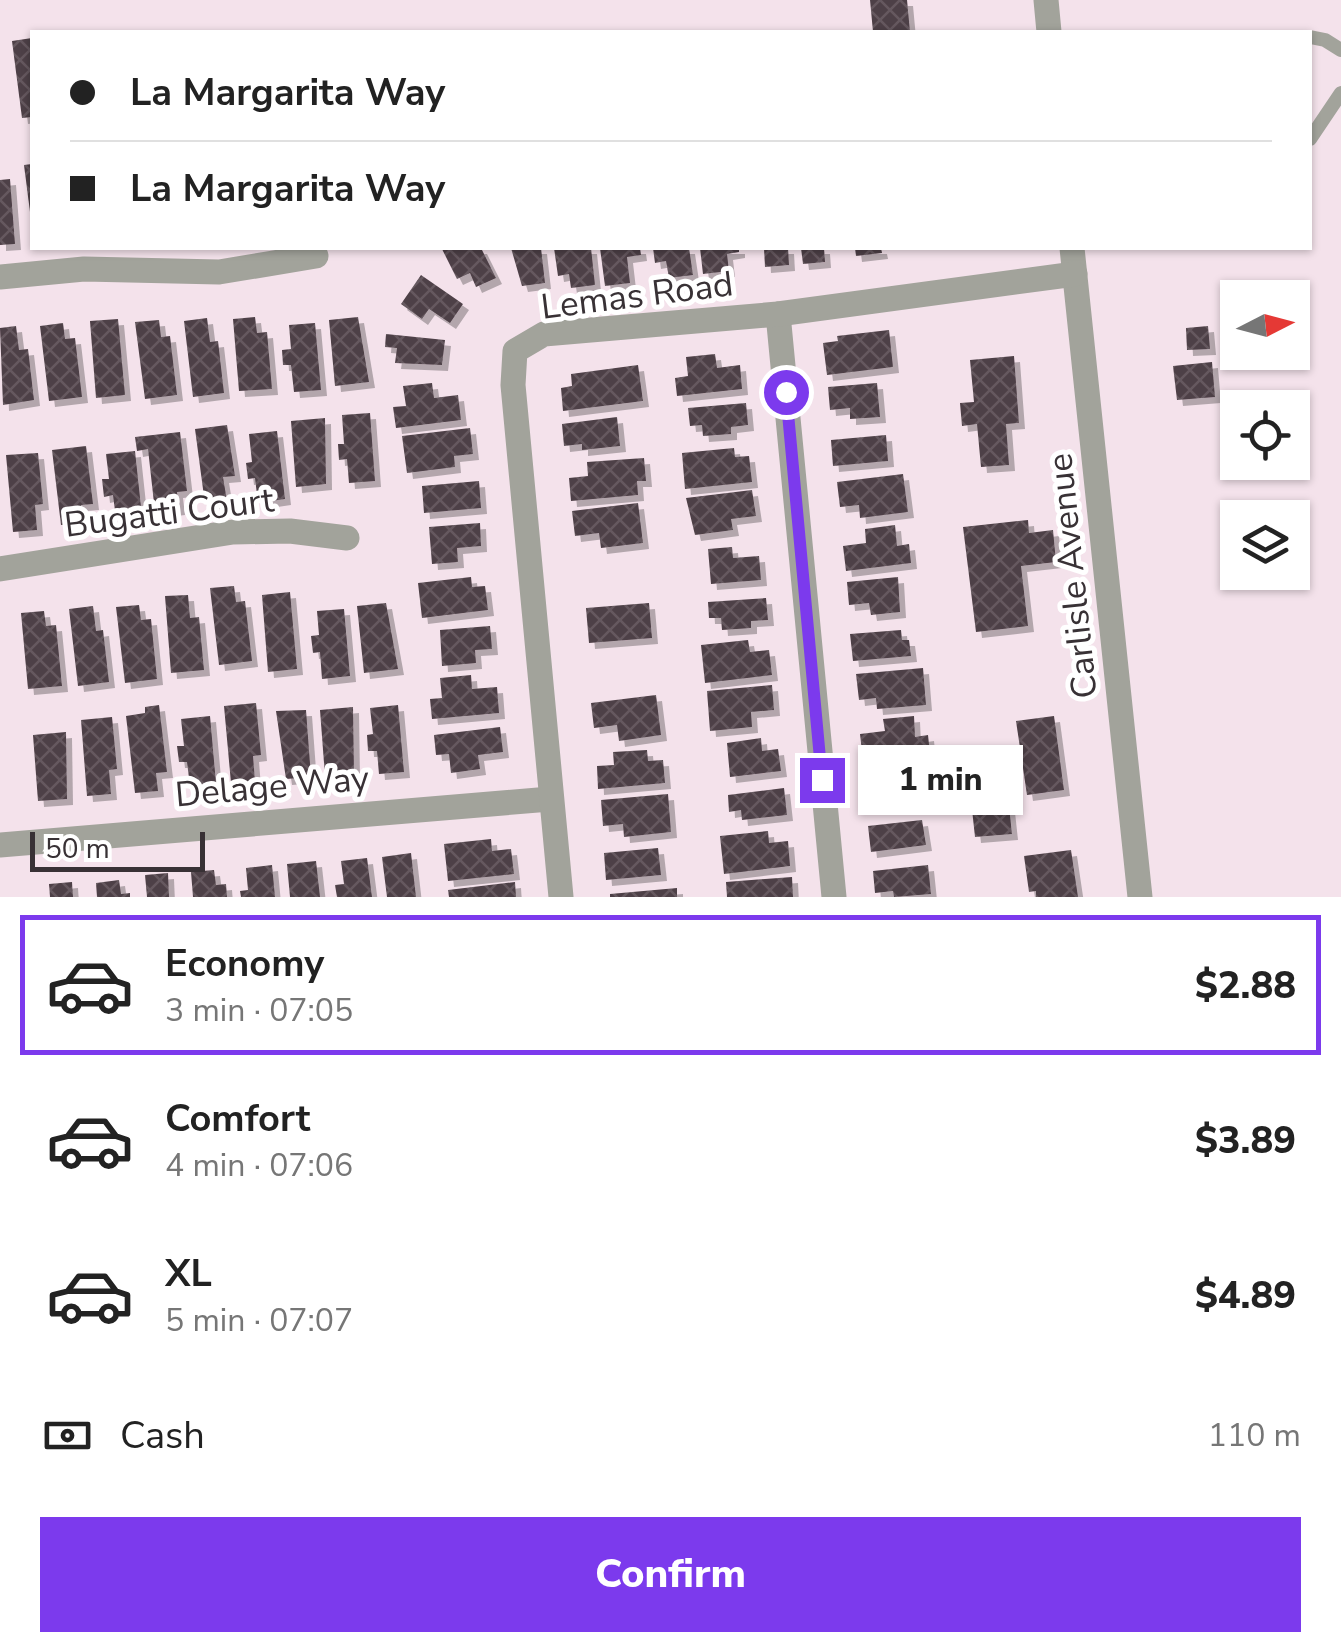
<!DOCTYPE html>
<meta charset="utf-8">
<style>
body{margin:0;font-family:"Nunito Sans",sans-serif;background:#f2f2f2;color:#222;height:100vh;display:flex;flex-direction:column;font-size:38px;white-space:nowrap}
*{box-sizing:border-box;margin:0}
p{font-size:32px;color:#767676}
.icon{flex:none;width:55px;height:55px;fill:none;stroke:currentColor;stroke-width:2;stroke-linecap:round;stroke-linejoin:round}
.map{position:relative;height:897px;overflow:hidden}
.details{display:flex;flex-direction:column;background:#fff;flex:1}
.details>*{flex:none}
.guide{position:absolute;left:30px;top:30px;width:1282px;height:220px;border-radius:0px;box-shadow:0 2px 8px #0004;display:grid;align-content:center;height:220px;padding:0 40px;background:#fff}
.needle{width:65px;rotate:84deg}
.fabs{position:absolute;left:1220px;top:280px;display:grid;gap:20px}
.fabs a{display:grid;place-items:center;width:90px;height:90px;border-radius:0px;background:#fff;box-shadow:0 2px 8px #0004;font-size:50px}
.scale{position:absolute;left:30px;bottom:25px;width:175px;box-sizing:border-box;padding-left:10px;border:5px solid #383135;border-top:0;font-size:28px;line-height:35px;white-space:nowrap;color:#383135;-webkit-text-stroke:8px #fff;paint-order:stroke}
.end{position:absolute;width:45px;height:45px;margin:-22px;border:12px solid #7c3aed;background:#fff;box-shadow:0 0 0 5px #fff}
.from{border-radius:50%}
.bubble{position:absolute;height:70px;border-radius:0px;background:#fff;box-shadow:0 2px 8px #0004;font-size:32px;font-weight:800;line-height:70px;text-align:center}
.guide b{display:flex;align-items:center;gap:35px;height:95px;font-size:38px}
.guide b+b{border-top:2px solid #e0e0e0}
.guide i{width:25px;height:25px;background:#222}
ul{padding:18px 0 0;list-style:none}
li{display:flex;align-items:center;gap:30px;height:140px;margin:0 20px 15px;padding:0 20px;border:5px solid transparent;border-radius:0px}
li div{flex:1}
li b{display:block;font-size:38px}
li em{font-style:normal;font-weight:800}
li.current{border-color:#7c3aed}
li>.icon{width:90px;height:90px;stroke-width:1.5}
.pay{display:flex;align-items:center;gap:25px;height:110px;padding:0 40px;font-size:38px}
.pay p{margin-inline-start:auto}
.primary-button{display:flex;gap:20px;margin-top:auto;padding:20px 40px}
.primary-button a{flex:1;height:115px;border-radius:0px;background:#7c3aed;color:#fff;font-size:40px;font-weight:800;line-height:115px;text-align:center}
.map>svg:first-child{display:block}
</style>
<div class="map">
<svg width="1341" height="897" viewBox="0 0 1341 897">
<defs>
<pattern id="building-cross-hatch" width="8" height="8" patternUnits="userSpaceOnUse" patternTransform="scale(2.5)"><rect width="8" height="8" fill="#4d3f46"/><path d="M0 0l8 8M0 8l8-8" fill="none" stroke="#65595f"/></pattern>
<filter id="shadow"><feDropShadow dx="6" dy="6" stdDeviation="0" flood-color="#0004"/></filter>
</defs>
<rect width="100%" height="100%" fill="#f4e2eb"/>
<g fill="url(#building-cross-hatch)" filter="url(#shadow)">
<polygon points="870,0 907,0 910,32 873,32"/>
<polygon points="32,38 32,117 22,118 12,41"/>
<polygon points="32,164 32,212 30,212 24,165"/>
<polygon points="10,179 15,244 0,245 0,180"/>
<polygon points="481,248 496,278 476,287 470,273 457,279 442,249"/>
<polygon points="511,248 541,248 545,283 522,286"/>
<polygon points="554,248 591,248 595,285 571,288 569,274 558,276"/>
<polygon points="600,248 640,248 641,255 627,257 630,283 605,286"/>
<polygon points="653,248 689,248 693,275 669,278 666,261 655,263"/>
<polygon points="700,248 739,248 739,252 727,254 729,271 703,274"/>
<polygon points="764,248 788,248 789,265 765,267"/>
<polygon points="801,248 824,248 825,262 803,264"/>
<polygon points="855,248 881,248 882,253 856,256"/>
<polygon points="421,275 463,304 450,323 429,309 422,319 401,304"/>
<polygon points="255,317 257,333 267,332 272,389 239,391 233,319"/>
<polygon points="358,317 369,382 335,386 329,320"/>
<polygon points="207,318 210,342 218,341 224,393 193,397 184,321"/>
<polygon points="118,319 125,395 96,398 90,321"/>
<polygon points="159,320 161,337 170,336 177,395 145,399 135,322"/>
<polygon points="63,323 65,339 75,338 82,397 49,401 40,326"/>
<polygon points="315,323 321,390 294,392 291,365 283,365 282,350 291,349 289,325"/>
<polygon points="16,326 19,350 28,349 34,400 3,405 0,328"/>
<polygon points="1208,326 1210,349 1187,350 1186,328"/>
<polygon points="889,330 893,367 827,375 823,343 838,341 837,336"/>
<polygon points="386,334 445,340 442,365 395,363 397,348 385,347"/>
<polygon points="715,354 717,368 740,365 742,389 677,396 675,378 688,376 686,357"/>
<polygon points="1014,356 1019,423 1006,424 1009,465 981,467 977,424 962,426 960,403 974,402 970,360"/>
<polygon points="1212,362 1215,397 1177,400 1173,366"/>
<polygon points="638,365 643,401 563,411 561,388 572,386 571,374"/>
<polygon points="432,383 434,398 458,395 461,420 396,428 393,407 406,406 403,386"/>
<polygon points="877,383 880,417 850,419 850,408 830,410 828,387"/>
<polygon points="746,403 748,425 731,427 731,434 703,436 702,425 690,426 688,408"/>
<polygon points="370,413 375,481 349,483 347,459 339,460 338,444 344,444 342,415"/>
<polygon points="617,417 620,446 582,450 582,444 564,446 562,424"/>
<polygon points="325,418 326,484 296,487 291,421"/>
<polygon points="227,425 235,476 223,477 227,501 205,504 195,429"/>
<polygon points="470,428 473,454 454,456 455,467 407,473 402,436"/>
<polygon points="277,431 285,499 258,503 255,478 248,479 246,463 252,462 249,434"/>
<polygon points="180,432 187,491 177,492 179,509 155,512 148,449 137,451 135,437"/>
<polygon points="886,435 888,461 833,466 831,440"/>
<polygon points="86,446 93,504 81,505 83,523 61,525 52,450"/>
<polygon points="734,448 735,457 749,456 752,482 685,489 682,453"/>
<polygon points="135,451 142,516 116,519 113,495 104,497 102,479 109,479 106,454"/>
<polygon points="38,453 43,504 35,505 37,530 13,532 6,455"/>
<polygon points="644,458 646,481 637,481 638,495 571,501 569,478 588,476 587,462"/>
<polygon points="903,474 908,512 860,518 859,505 840,507 837,482"/>
<polygon points="479,481 481,508 424,513 422,486"/>
<polygon points="752,490 756,516 731,519 733,530 695,535 686,498"/>
<polygon points="638,503 643,543 601,548 599,533 575,536 572,511"/>
<polygon points="1028,520 1029,533 1053,530 1056,562 1021,566 1028,626 976,632 963,527"/>
<polygon points="480,523 481,546 457,548 458,562 432,564 429,527"/>
<polygon points="895,525 897,546 909,544 911,563 846,571 843,546 866,543 865,529"/>
<polygon points="732,547 733,558 759,556 761,580 711,584 708,549"/>
<polygon points="471,577 472,587 485,586 488,610 422,618 418,583"/>
<polygon points="898,577 900,612 871,615 869,603 849,605 847,582"/>
<polygon points="234,586 236,602 245,601 252,661 219,665 210,588"/>
<polygon points="290,592 297,669 268,672 262,595"/>
<polygon points="188,595 190,618 199,617 204,670 171,673 165,596"/>
<polygon points="766,598 768,620 751,621 751,628 722,630 721,618 709,618 708,602"/>
<polygon points="386,603 398,669 364,673 357,606"/>
<polygon points="649,603 652,638 589,643 586,608"/>
<polygon points="139,605 141,620 151,619 157,679 125,683 116,607"/>
<polygon points="93,606 96,631 103,630 109,682 78,686 69,609"/>
<polygon points="344,609 350,676 322,679 320,652 313,653 311,636 319,635 317,611"/>
<polygon points="44,611 46,626 56,625 62,686 28,689 21,613"/>
<polygon points="490,626 492,649 475,650 476,663 442,666 440,630"/>
<polygon points="901,630 902,640 909,640 911,656 853,661 850,634"/>
<polygon points="748,640 750,652 769,650 772,675 705,683 701,645"/>
<polygon points="923,668 926,705 877,709 876,698 859,700 856,674"/>
<polygon points="471,675 472,689 497,687 499,713 432,719 430,699 442,698 440,678"/>
<polygon points="772,685 774,710 751,712 752,727 710,731 707,691"/>
<polygon points="656,695 661,735 619,741 617,725 594,728 591,703"/>
<polygon points="256,703 261,755 253,756 255,781 231,783 224,706"/>
<polygon points="159,705 167,772 156,773 158,791 135,793 126,716 145,713 145,707"/>
<polygon points="398,705 404,772 379,774 377,751 368,751 367,735 373,734 370,708"/>
<polygon points="353,707 354,774 325,776 320,710"/>
<polygon points="306,710 311,777 286,779 276,711"/>
<polygon points="210,716 216,783 190,786 187,762 179,762 177,746 184,746 181,719"/>
<polygon points="914,716 915,737 928,735 930,754 863,760 860,734 885,731 883,719"/>
<polygon points="1054,716 1064,790 1027,795 1016,721"/>
<polygon points="112,717 117,769 109,770 111,794 87,796 81,720"/>
<polygon points="500,727 503,752 478,755 480,769 451,773 449,754 436,755 434,735"/>
<polygon points="66,732 67,799 38,801 33,735"/>
<polygon points="761,738 762,751 778,749 781,771 730,777 727,743"/>
<polygon points="647,750 648,761 663,760 665,783 598,789 597,766 614,765 613,752"/>
<polygon points="917,768 920,803 886,806 885,794 867,796 866,772"/>
<polygon points="784,788 787,815 742,820 741,810 729,812 728,795"/>
<polygon points="668,794 671,832 624,837 623,824 603,826 601,800"/>
<polygon points="1008,797 1012,834 975,837 971,800"/>
<polygon points="922,820 926,845 871,852 868,826"/>
<polygon points="768,831 769,843 788,841 790,866 724,874 720,836"/>
<polygon points="491,839 492,851 511,849 514,874 448,881 444,844"/>
<polygon points="658,848 661,875 606,880 604,853"/>
<polygon points="1071,850 1078,897 1036,897 1036,891 1029,892 1024,856"/>
<polygon points="411,853 416,897 387,897 382,857"/>
<polygon points="367,858 372,897 337,897 335,885 344,884 341,861"/>
<polygon points="316,861 320,897 290,897 287,864"/>
<polygon points="272,865 275,897 241,897 240,891 248,890 246,868"/>
<polygon points="928,865 931,894 894,897 893,891 875,893 873,871"/>
<polygon points="214,870 216,885 226,884 227,897 193,897 191,872"/>
<polygon points="168,873 169,897 147,897 145,875"/>
<polygon points="792,877 793,897 727,897 726,882"/>
<polygon points="119,880 121,894 130,893 130,897 97,897 96,883"/>
<polygon points="72,882 73,897 50,897 49,884"/>
<polygon points="515,882 516,897 449,897 448,890"/>
<polygon points="677,888 677,897 610,897 610,894"/>
</g>
<g fill="none" stroke-linecap="round" stroke-linejoin="round">
<g stroke="#a2a39b" stroke-width="14">
<polyline points="1310,37 1325,40 1341,50"/>
<polyline points="1310,139 1341,93"/>
</g>
<g stroke="#a2a39b" stroke-width="25">
<polyline points="1046,0 1049,32"/>
<polyline points="1072,248 1140,897"/>
<polyline points="0,277 84,269 219,272 316,256"/>
<polyline points="778,314 834,897"/>
<polyline points="0,569 233,532 290,531 347,538"/>
<polyline points="0,845 550,799"/>
<polyline points="561,897 513,385 515,351 544,334 778,314 1075,274"/>
</g>
</g>
<g fill="none" stroke-linecap="round" stroke-linejoin="round">
<polyline stroke="#7c3aed" stroke-width="12" points="786,392 822,780"/>
</g>
<g text-anchor="middle" stroke-width="10" stroke-linejoin="round" paint-order="stroke">
<g font-size="35" fill="#383135" stroke="#fff">
<text transform="translate(637 295) rotate(-7)" y="12">Lemas Road</text>
<text transform="translate(169 512) rotate(-7)" y="12">Bugatti Court</text>
<text transform="translate(1072 576) rotate(-96)" y="12">Carlisle Avenue</text>
<text transform="translate(272 786) rotate(-5)" y="12">Delage Way</text>
</g>
</g>
</svg>
<div class="fabs">
<a><svg class="needle" viewBox="-14 -14 28 28"><path d="M0-13l5 13h-10z" fill="#e53935"/><path d="M0 13l5-13h-10z" fill="#767676"/></svg></a>
<a><svg class="icon" aria-label="locate" viewBox="0 0 24 24"><circle cx="12" cy="12" r="6"/><path d="M12 2v4M12 18v4M2 12h4M18 12h4"/></svg></a>
<a><svg class="icon" aria-label="layers" viewBox="0 0 24 24"><path d="M12 4l9 5-9 5-9-5zM3 14l9 5 9-5"/></svg></a>
</div>
<div class="scale">50 m</div>
<i class="end from" style="left:786px;top:392px"></i>
<i class="end" style="left:822px;top:780px"></i>
<div class="bubble" style="left:858px;top:745px;width:165px">1 min</div>
<div class="guide">
<b><i class="from"></i>La Margarita Way</b>
<b><i></i>La Margarita Way</b>
</div>
</div>
<section class="details">
<ul>
<li class="current"><svg class="icon" aria-label="car" viewBox="0 0 24 24"><path d="M5 17H2v-5l4-1 3-4h7l3 4 3 1v5h-3M9 17h6M6 11h13"/><circle cx="7" cy="17" r="2"/><circle cx="17" cy="17" r="2"/></svg><div><b>Economy</b><p>3 min · 07:05</p></div><em>$2.88</em></li>
<li><svg class="icon" aria-label="car" viewBox="0 0 24 24"><path d="M5 17H2v-5l4-1 3-4h7l3 4 3 1v5h-3M9 17h6M6 11h13"/><circle cx="7" cy="17" r="2"/><circle cx="17" cy="17" r="2"/></svg><div><b>Comfort</b><p>4 min · 07:06</p></div><em>$3.89</em></li>
<li><svg class="icon" aria-label="car" viewBox="0 0 24 24"><path d="M5 17H2v-5l4-1 3-4h7l3 4 3 1v5h-3M9 17h6M6 11h13"/><circle cx="7" cy="17" r="2"/><circle cx="17" cy="17" r="2"/></svg><div><b>XL</b><p>5 min · 07:07</p></div><em>$4.89</em></li>
</ul>
<div class="pay"><svg class="icon" aria-label="cash" viewBox="0 0 24 24"><path d="M3 7h18v10H3z"/><circle cx="12" cy="12" r="2"/></svg>Cash<p>110 m</p></div>
<div class="primary-button"><a>Confirm</a></div>
</section>
